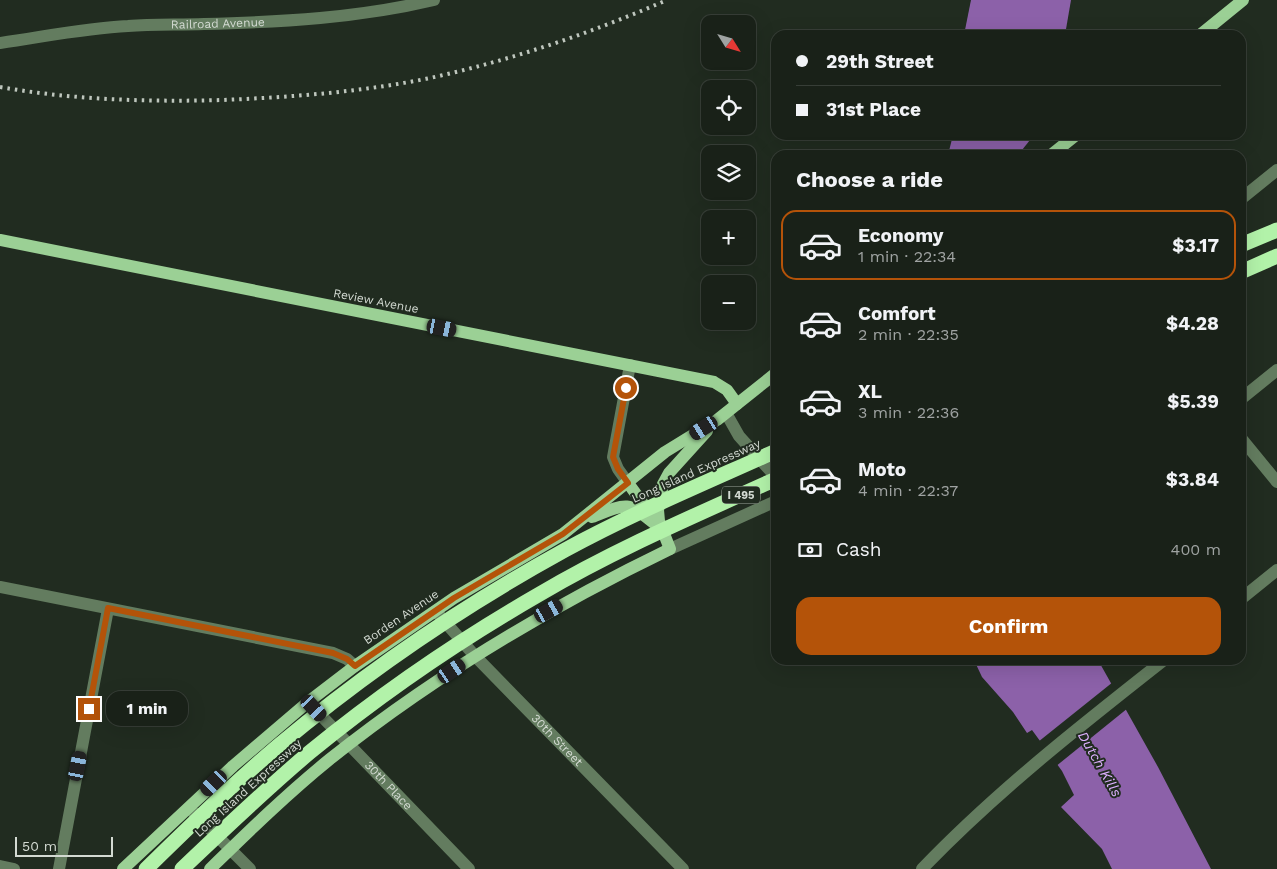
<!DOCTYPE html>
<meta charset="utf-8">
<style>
body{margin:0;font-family:"Work Sans",sans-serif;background:#262e25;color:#f1f3f6;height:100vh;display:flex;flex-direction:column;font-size:19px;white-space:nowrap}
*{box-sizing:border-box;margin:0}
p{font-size:16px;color:#9fa3a2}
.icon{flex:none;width:28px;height:28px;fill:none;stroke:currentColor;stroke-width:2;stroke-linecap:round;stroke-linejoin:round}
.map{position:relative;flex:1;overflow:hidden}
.drawer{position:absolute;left:771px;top:150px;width:475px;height:515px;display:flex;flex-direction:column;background:#192118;border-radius:15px;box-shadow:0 5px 20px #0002,0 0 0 1px #373e37}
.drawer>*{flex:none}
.banner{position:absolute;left:771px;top:30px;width:475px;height:110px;border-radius:15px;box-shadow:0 5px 20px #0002,0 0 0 1px #373e37;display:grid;align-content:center;height:110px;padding:0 25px;background:#192118}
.needle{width:32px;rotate:127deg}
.buttons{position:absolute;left:701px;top:15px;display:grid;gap:10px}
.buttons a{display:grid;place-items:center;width:55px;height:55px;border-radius:10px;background:#192118;box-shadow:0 5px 20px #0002,0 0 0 1px #373e37;font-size:25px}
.scale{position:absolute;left:15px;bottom:12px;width:98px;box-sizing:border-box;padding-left:5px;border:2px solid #d3dad2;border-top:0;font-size:14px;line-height:18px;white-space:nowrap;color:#d3dad2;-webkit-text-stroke:4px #212c20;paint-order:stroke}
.end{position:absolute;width:22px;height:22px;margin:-11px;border:6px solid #b45309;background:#fff;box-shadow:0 0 0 2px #fff}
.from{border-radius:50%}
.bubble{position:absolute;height:35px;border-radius:15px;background:#192118;box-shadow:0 5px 20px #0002,0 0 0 1px #373e37;font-size:16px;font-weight:700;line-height:35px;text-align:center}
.car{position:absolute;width:15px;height:30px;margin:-15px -8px;border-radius:6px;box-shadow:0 0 4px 1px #0007;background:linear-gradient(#222 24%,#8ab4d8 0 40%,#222 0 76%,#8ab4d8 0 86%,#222 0)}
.banner b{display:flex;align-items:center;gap:18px;height:48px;font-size:19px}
.banner b+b{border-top:1px solid #373e37}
.banner i{width:12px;height:12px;background:#f1f3f6}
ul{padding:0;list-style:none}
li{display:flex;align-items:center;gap:15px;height:70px;margin:0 10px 8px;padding:0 15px;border:2px solid transparent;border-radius:15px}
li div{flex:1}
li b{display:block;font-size:19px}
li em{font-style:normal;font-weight:700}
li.current{border-color:#b45309}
li>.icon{width:45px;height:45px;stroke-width:1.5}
h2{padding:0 25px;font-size:22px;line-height:60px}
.pay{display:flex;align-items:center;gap:12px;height:55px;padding:0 25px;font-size:19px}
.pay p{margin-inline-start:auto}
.button{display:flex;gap:10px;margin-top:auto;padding:10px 25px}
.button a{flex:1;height:58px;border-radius:15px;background:#b45309;color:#fff;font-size:20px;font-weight:700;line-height:58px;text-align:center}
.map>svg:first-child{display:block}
</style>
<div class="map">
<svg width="1277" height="869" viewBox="0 0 1277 869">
<rect width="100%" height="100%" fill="#212c20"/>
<g fill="#8c61a9">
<polygon points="971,0 1071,0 1065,35 964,35"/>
<polygon points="953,135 1034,135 1018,155 948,155"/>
<polygon points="974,660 1098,660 1158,767 1211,869 1112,869 1102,849 1061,807 1074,795 1062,771 1032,730 1027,733 1013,712 982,677"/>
</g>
<polygon fill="#212c20" points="1113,682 1128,708 1055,767 1038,742"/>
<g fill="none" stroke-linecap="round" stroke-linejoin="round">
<g stroke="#637c5f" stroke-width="12">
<path id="s1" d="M 0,43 C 43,37 85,28 128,26 C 153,24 179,25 204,24 C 282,22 359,18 434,0"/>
<polyline points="1241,199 1277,170"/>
<polyline points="1241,399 1277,370"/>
<polyline points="726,413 739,436 776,477"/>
<polyline points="1241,438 1277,482"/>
<polyline points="628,483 618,469 613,457 630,365"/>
<polyline points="670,549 776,501"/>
<polyline points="0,587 333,653 347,659 355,666"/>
<polyline points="1241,599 1277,570"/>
<path id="s2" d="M 439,615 L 475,656 L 683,869"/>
<path id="s3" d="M 308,702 L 469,869"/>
<polyline points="192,811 250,869"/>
<polyline points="0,866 14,869"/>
<polyline points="59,869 108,609"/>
<path d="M 922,869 C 996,792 1080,726 1164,660"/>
</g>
<g stroke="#9bd095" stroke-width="12">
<polyline points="1200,35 1243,0"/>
<polyline points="1051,155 1076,135"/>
<polyline points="0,240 714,382 727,390 737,404"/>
<polyline points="628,483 652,516"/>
<path d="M 592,517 C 632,501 627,502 660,528"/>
<polyline points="123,869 233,766 308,702 355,666 454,598 563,534 665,452 717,420 776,373"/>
<path d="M 210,869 C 249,831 288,793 330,759 C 434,676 550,607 670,549 L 659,521 L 658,510 L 663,484 L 669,473 L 707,431"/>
</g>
<g stroke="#b2f2a9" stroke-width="15">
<polyline points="1241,245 1277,230"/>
<polyline points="1241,272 1277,256"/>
<path d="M 146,869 C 189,827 232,785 278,746 C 366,672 463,606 565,550 C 633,513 705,483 776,451"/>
<path d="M 182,869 C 224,829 266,789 310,752 C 382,693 458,641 538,595 C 614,550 696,515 776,479"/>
</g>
<path stroke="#bfc7be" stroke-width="4" stroke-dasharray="2.5 5" stroke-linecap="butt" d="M 0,87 C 74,100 148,102 223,100 C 292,97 362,92 430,78 C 512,60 591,33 667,0"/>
</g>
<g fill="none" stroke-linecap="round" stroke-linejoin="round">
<polyline stroke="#b45309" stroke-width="6" points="89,709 108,608 333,653 347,659 355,666 454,598 563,534 628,483 618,469 613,457 626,388"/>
</g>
<g text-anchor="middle" stroke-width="4" stroke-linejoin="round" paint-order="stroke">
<rect fill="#212c20" stroke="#9ea69d" stroke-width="1" x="722" y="486.5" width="38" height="17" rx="4"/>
<g font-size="11" font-weight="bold" fill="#d3dad2">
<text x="741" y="499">I 495</text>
</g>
<g font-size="12" fill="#d3dad2" stroke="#212c20">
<text dy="4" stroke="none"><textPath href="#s1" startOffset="219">Railroad Avenue</textPath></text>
<text transform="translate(376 301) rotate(11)" y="4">Review Avenue</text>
<text transform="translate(696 471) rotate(-24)" y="4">Long Island Expressway</text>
<text transform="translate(401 617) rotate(-34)" y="4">Borden Avenue</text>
<text dy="4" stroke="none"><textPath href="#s2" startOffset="172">30th Street</textPath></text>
<text dy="4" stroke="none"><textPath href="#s3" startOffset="116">30th Place</textPath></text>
<text transform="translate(248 788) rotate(-42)" y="4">Long Island Expressway</text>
</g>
<g font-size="14" font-style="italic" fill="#ddb0fe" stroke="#212c20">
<text transform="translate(1100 764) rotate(60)" y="5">Dutch Kills</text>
</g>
</g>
</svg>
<div class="buttons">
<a><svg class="needle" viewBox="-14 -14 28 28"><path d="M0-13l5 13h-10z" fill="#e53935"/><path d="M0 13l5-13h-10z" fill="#9fa3a2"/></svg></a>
<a><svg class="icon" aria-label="locate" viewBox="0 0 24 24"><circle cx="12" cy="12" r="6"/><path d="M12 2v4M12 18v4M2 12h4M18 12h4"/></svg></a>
<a><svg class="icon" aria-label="layers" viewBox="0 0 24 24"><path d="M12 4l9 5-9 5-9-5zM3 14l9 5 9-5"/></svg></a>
<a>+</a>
<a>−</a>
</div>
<div class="scale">50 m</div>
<i class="end from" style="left:626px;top:388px"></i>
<i class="end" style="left:89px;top:709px"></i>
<div class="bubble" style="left:106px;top:691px;width:82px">1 min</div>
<i class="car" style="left:442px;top:328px;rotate:101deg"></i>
<i class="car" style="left:704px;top:428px;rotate:238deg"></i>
<i class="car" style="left:549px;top:611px;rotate:61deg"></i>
<i class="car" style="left:452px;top:671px;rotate:56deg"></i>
<i class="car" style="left:314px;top:708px;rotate:137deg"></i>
<i class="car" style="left:78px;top:766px;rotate:11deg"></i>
<i class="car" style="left:214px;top:783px;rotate:226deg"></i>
<div class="banner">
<b><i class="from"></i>29th Street</b>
<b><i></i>31st Place</b>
</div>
<section class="drawer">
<h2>Choose a ride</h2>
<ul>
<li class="current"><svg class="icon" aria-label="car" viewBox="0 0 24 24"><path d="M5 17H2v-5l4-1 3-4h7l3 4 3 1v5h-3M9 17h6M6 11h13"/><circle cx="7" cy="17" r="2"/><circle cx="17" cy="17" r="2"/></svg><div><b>Economy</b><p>1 min · 22:34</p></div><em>$3.17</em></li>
<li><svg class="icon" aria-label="car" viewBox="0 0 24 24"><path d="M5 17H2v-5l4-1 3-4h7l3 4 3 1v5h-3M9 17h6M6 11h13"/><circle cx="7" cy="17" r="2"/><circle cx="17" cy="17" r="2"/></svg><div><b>Comfort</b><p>2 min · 22:35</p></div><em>$4.28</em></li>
<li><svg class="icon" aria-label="car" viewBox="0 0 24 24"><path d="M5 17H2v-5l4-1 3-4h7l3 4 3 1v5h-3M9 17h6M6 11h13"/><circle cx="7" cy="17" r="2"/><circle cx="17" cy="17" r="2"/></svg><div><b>XL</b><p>3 min · 22:36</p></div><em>$5.39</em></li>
<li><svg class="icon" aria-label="car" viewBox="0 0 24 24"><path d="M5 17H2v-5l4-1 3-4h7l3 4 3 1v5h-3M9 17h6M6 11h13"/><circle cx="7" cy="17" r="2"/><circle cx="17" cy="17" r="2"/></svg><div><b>Moto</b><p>4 min · 22:37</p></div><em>$3.84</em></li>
</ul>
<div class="pay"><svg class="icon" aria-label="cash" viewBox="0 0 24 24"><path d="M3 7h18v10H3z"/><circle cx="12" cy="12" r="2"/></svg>Cash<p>400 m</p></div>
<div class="button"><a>Confirm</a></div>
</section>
</div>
